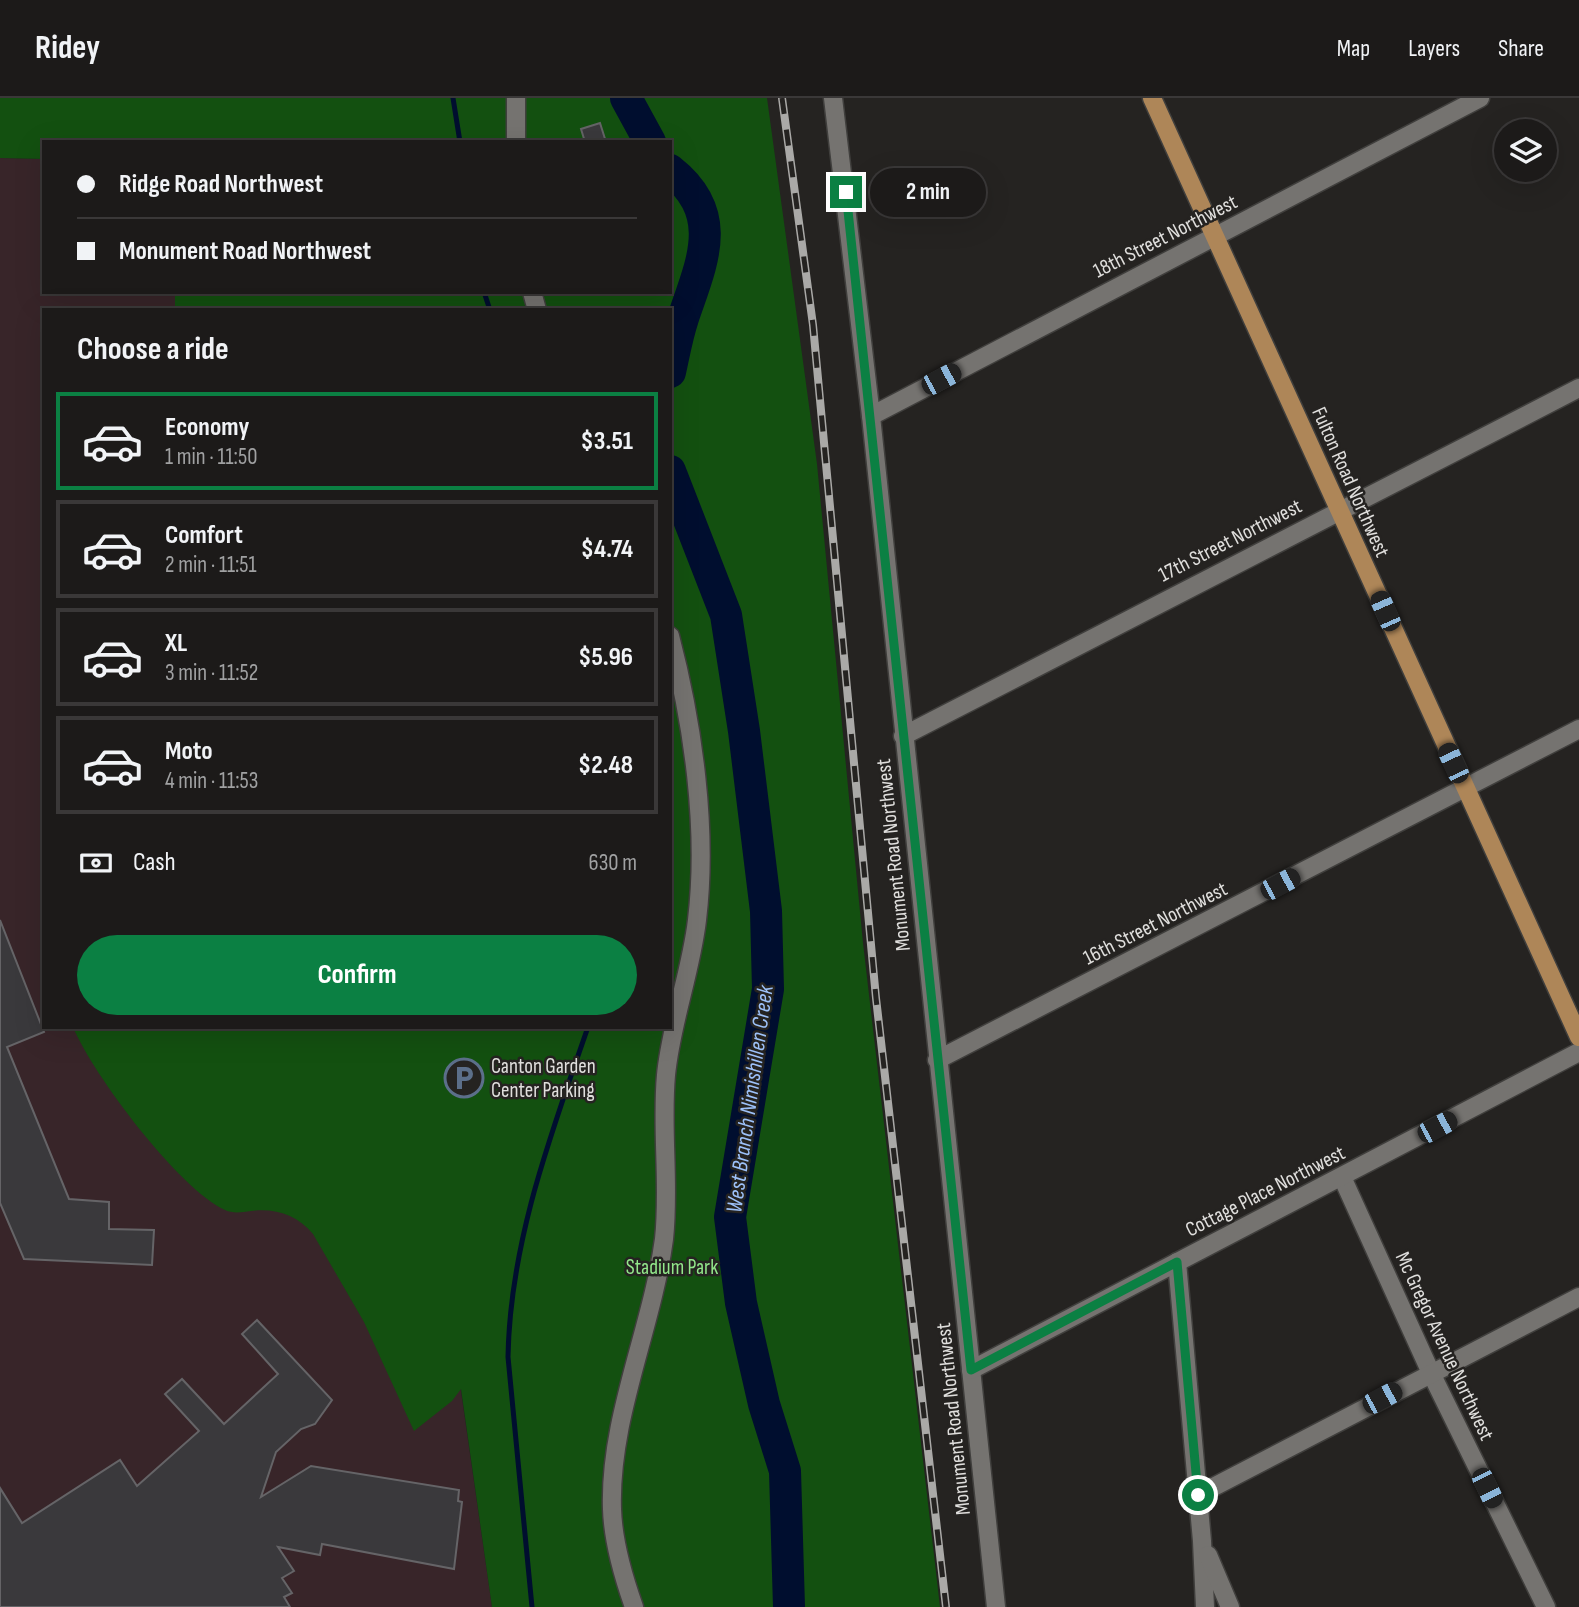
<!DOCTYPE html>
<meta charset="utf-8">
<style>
body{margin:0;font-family:"Sofia Sans Condensed",sans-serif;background:#252322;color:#f1f3f6;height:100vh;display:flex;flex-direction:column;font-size:26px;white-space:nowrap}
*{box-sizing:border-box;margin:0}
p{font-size:23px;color:#a0a1a2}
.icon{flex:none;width:38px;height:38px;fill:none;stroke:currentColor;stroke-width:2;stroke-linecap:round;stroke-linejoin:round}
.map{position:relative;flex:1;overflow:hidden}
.side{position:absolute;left:42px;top:210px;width:630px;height:721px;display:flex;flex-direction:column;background:#1c1a19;border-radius:0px;box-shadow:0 7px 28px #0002,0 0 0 2px #3a3838}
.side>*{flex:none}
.top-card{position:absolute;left:42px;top:42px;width:630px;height:154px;border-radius:0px;box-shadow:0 7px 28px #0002,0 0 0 2px #3a3838;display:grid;align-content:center;height:154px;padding:0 35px;background:#1c1a19}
.tools{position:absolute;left:1494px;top:21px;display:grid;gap:14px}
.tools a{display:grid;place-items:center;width:63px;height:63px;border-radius:50%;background:#1c1a19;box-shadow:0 7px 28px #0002,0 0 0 2px #3a3838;font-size:35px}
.end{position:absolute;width:32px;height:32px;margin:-16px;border:9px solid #0b8043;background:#fff;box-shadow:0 0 0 4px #fff}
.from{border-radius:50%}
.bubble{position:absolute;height:49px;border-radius:24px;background:#1c1a19;box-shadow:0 7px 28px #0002,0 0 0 2px #3a3838;font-size:23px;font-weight:700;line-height:49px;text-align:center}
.car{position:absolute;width:21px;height:42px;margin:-21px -10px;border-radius:9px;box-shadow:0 0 5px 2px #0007;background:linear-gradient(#222 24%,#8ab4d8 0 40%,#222 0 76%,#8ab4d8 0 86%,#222 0)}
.top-card b{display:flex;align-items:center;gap:24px;height:66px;font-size:26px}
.top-card b+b{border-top:2px solid #3a3838}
.top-card i{width:18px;height:18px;background:#f1f3f6}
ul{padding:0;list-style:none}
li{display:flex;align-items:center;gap:21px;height:98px;margin:0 14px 10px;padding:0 21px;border:4px solid #3a3838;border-radius:0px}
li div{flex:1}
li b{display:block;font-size:26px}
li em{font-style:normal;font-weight:700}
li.selected{border-color:#0b8043}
li>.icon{width:63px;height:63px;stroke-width:1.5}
h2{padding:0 35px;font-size:32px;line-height:84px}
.pay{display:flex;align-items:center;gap:18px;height:77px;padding:0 35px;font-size:26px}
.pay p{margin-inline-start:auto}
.cta{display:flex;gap:14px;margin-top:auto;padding:14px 35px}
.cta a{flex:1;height:80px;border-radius:42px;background:#0b8043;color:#fff;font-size:28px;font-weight:700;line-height:80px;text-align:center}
header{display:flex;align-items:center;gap:42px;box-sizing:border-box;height:98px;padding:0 35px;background:#1c1a19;border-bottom:2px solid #3a3838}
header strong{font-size:33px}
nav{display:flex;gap:38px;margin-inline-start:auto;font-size:24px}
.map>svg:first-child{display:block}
</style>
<header>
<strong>Ridey</strong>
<nav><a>Map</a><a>Layers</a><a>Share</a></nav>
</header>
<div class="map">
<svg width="1579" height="1509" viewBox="0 0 1579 1509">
<rect width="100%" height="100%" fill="#252321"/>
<polygon fill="#382529" points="0,60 44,61 44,194 175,194 175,212 44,212 44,929 202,929 444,1176 492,1509 0,1509"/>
<path fill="#135010" d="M 0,0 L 767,0 L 817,366 L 863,845 L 940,1509 L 492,1509 L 461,1291 L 452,1303 L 414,1333 L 364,1224 L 313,1136 C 297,1117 276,1110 251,1113 C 242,1114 234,1116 225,1112 C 179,1091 93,977 73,929 L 670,929 L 670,212 L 175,212 L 175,194 L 670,194 L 670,44 L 44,44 L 44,61 L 0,60 Z"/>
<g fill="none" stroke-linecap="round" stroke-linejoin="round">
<g stroke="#000e2f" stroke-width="5">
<polyline points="453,0 460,44"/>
<polyline points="484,194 490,212"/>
<path d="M 532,1509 L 508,1259 C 510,1144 551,1036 588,929"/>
</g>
<g stroke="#000e2f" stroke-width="32">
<polyline points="626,0 650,44"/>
<path d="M 670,72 C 726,116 702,164 683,220 C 677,238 674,256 670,274"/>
<polyline points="670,373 726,517 744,633 766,813 768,891 730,1119 741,1205 764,1306 785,1373 789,1509"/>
</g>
</g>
<g fill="#3a393c" stroke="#656467" stroke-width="2">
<polygon points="600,25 606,44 585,44 581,31"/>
<polygon points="0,822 44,934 7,949 69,1101 109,1104 109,1131 154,1132 152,1167 24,1161 0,1105"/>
<polygon points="257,1222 332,1302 315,1326 301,1331 276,1354 261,1399 311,1368 459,1392 458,1403 462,1404 454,1471 322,1446 320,1457 278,1449 294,1473 282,1480 292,1495 284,1499 290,1509 0,1509 0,1390 22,1425 120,1362 137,1388 199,1333 165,1296 182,1281 224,1326 278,1276 242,1236"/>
</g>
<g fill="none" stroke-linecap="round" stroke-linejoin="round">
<defs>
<g id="minor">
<polyline points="833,0 871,318 996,1509"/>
<polyline points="516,44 516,0"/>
<polyline points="532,194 537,212"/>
<polyline points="871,318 1480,0"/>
<polyline points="903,638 1579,290"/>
<polyline points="937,962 1579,631"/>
<polyline points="1342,1079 1431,1275 1546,1509"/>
<polyline points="1177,1164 1202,1443 1205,1509"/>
<polyline points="971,1272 1579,954"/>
<polyline points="1198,1397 1579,1199"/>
<polyline points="1208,1457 1230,1509"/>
<path d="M 634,1509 C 623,1478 613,1444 612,1411 C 609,1320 652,1231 664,1141 C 670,1087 661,1032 666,977 C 671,925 691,874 697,822 C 708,731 693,626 670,538"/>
</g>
<polyline id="major" points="1152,0 1579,939"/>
</defs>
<use href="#minor" stroke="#403f3d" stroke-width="21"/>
<use href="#major" stroke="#403f3d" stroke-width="21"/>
<use href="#minor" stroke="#757370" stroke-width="18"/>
<use href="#major" stroke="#ae8658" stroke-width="18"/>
<defs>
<polyline id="rail" points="782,0 813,227 876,900 946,1509"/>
</defs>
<use href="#rail" stroke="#aaa9a7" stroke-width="8"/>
<use href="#rail" stroke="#252321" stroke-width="5" stroke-dasharray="16" stroke-linecap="butt"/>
</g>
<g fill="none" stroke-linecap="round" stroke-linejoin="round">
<polyline stroke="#0b8043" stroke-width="9" points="846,94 971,1272 1177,1164 1198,1397"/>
</g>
<defs>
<symbol id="parking-ring" viewBox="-11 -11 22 22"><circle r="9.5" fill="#252321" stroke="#5c6f8a" stroke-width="1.5"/><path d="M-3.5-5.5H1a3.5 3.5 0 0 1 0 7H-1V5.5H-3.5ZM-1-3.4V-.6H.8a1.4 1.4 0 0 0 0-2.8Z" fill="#5c6f8a"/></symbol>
</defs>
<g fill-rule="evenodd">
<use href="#parking-ring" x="442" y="958" width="44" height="44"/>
</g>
<g text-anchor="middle" stroke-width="5" stroke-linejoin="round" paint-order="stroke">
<g font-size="21" fill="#e0dfdd" stroke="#252321">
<text transform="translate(1165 138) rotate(-27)" y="7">18th Street Northwest</text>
<text transform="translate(1351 384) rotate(66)" y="7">Fulton Road Northwest</text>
<text transform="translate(1230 442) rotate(-27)" y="7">17th Street Northwest</text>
<text transform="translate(893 757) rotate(-96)" y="7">Monument Road Northwest</text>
<text transform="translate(1155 825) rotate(-27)" y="7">16th Street Northwest</text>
<text transform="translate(1265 1093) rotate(-27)" y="7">Cottage Place Northwest</text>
<text transform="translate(1445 1248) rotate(65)" y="7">Mc Gregor Avenue Northwest</text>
<text transform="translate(953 1321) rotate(-96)" y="7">Monument Road Northwest</text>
</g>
<g font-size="21" fill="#e0dfdd" stroke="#252321" text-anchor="start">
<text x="491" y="975">Canton Garden<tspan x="491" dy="24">Center Parking</tspan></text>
</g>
<g font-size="21" fill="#93e78b" stroke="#252321">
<text x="672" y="1176">Stadium Park</text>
</g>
<g font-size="23" font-style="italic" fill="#9dc1f9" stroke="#252321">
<text transform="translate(749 1001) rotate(-82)" y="8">West Branch Nimishillen Creek</text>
</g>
</g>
</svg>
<div class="tools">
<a><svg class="icon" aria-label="layers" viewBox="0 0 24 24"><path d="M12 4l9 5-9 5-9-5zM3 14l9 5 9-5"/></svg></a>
</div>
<i class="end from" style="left:1198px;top:1397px"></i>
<i class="end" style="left:846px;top:94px"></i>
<div class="bubble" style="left:870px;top:70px;width:116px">2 min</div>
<i class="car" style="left:941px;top:281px;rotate:62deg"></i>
<i class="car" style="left:1385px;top:513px;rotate:336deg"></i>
<i class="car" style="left:1453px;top:665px;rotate:335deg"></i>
<i class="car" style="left:1280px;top:786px;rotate:62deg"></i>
<i class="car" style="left:1437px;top:1029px;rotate:62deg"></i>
<i class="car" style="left:1382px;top:1300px;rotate:62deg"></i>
<i class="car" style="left:1487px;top:1390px;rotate:154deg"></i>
<div class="top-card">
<b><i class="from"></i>Ridge Road Northwest</b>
<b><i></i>Monument Road Northwest</b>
</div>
<section class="side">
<h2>Choose a ride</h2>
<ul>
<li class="selected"><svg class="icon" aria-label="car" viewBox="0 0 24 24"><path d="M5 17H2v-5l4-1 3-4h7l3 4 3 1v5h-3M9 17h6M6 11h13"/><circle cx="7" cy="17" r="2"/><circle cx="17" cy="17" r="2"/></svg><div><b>Economy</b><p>1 min · 11:50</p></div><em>$3.51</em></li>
<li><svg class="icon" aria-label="car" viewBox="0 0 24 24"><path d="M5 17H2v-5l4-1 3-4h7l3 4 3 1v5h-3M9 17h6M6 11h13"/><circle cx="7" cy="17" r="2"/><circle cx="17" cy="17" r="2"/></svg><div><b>Comfort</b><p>2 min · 11:51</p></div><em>$4.74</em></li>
<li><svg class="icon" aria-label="car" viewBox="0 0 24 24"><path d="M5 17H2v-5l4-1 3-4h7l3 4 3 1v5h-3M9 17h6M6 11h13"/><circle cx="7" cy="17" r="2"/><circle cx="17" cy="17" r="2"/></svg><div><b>XL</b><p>3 min · 11:52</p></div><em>$5.96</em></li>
<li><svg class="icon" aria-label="car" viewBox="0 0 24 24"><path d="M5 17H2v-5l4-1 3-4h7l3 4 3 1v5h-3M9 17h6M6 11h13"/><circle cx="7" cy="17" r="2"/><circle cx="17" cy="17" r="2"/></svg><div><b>Moto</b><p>4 min · 11:53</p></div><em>$2.48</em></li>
</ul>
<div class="pay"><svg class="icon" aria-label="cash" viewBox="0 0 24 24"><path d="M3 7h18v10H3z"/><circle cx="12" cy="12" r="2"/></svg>Cash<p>630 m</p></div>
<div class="cta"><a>Confirm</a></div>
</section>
</div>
